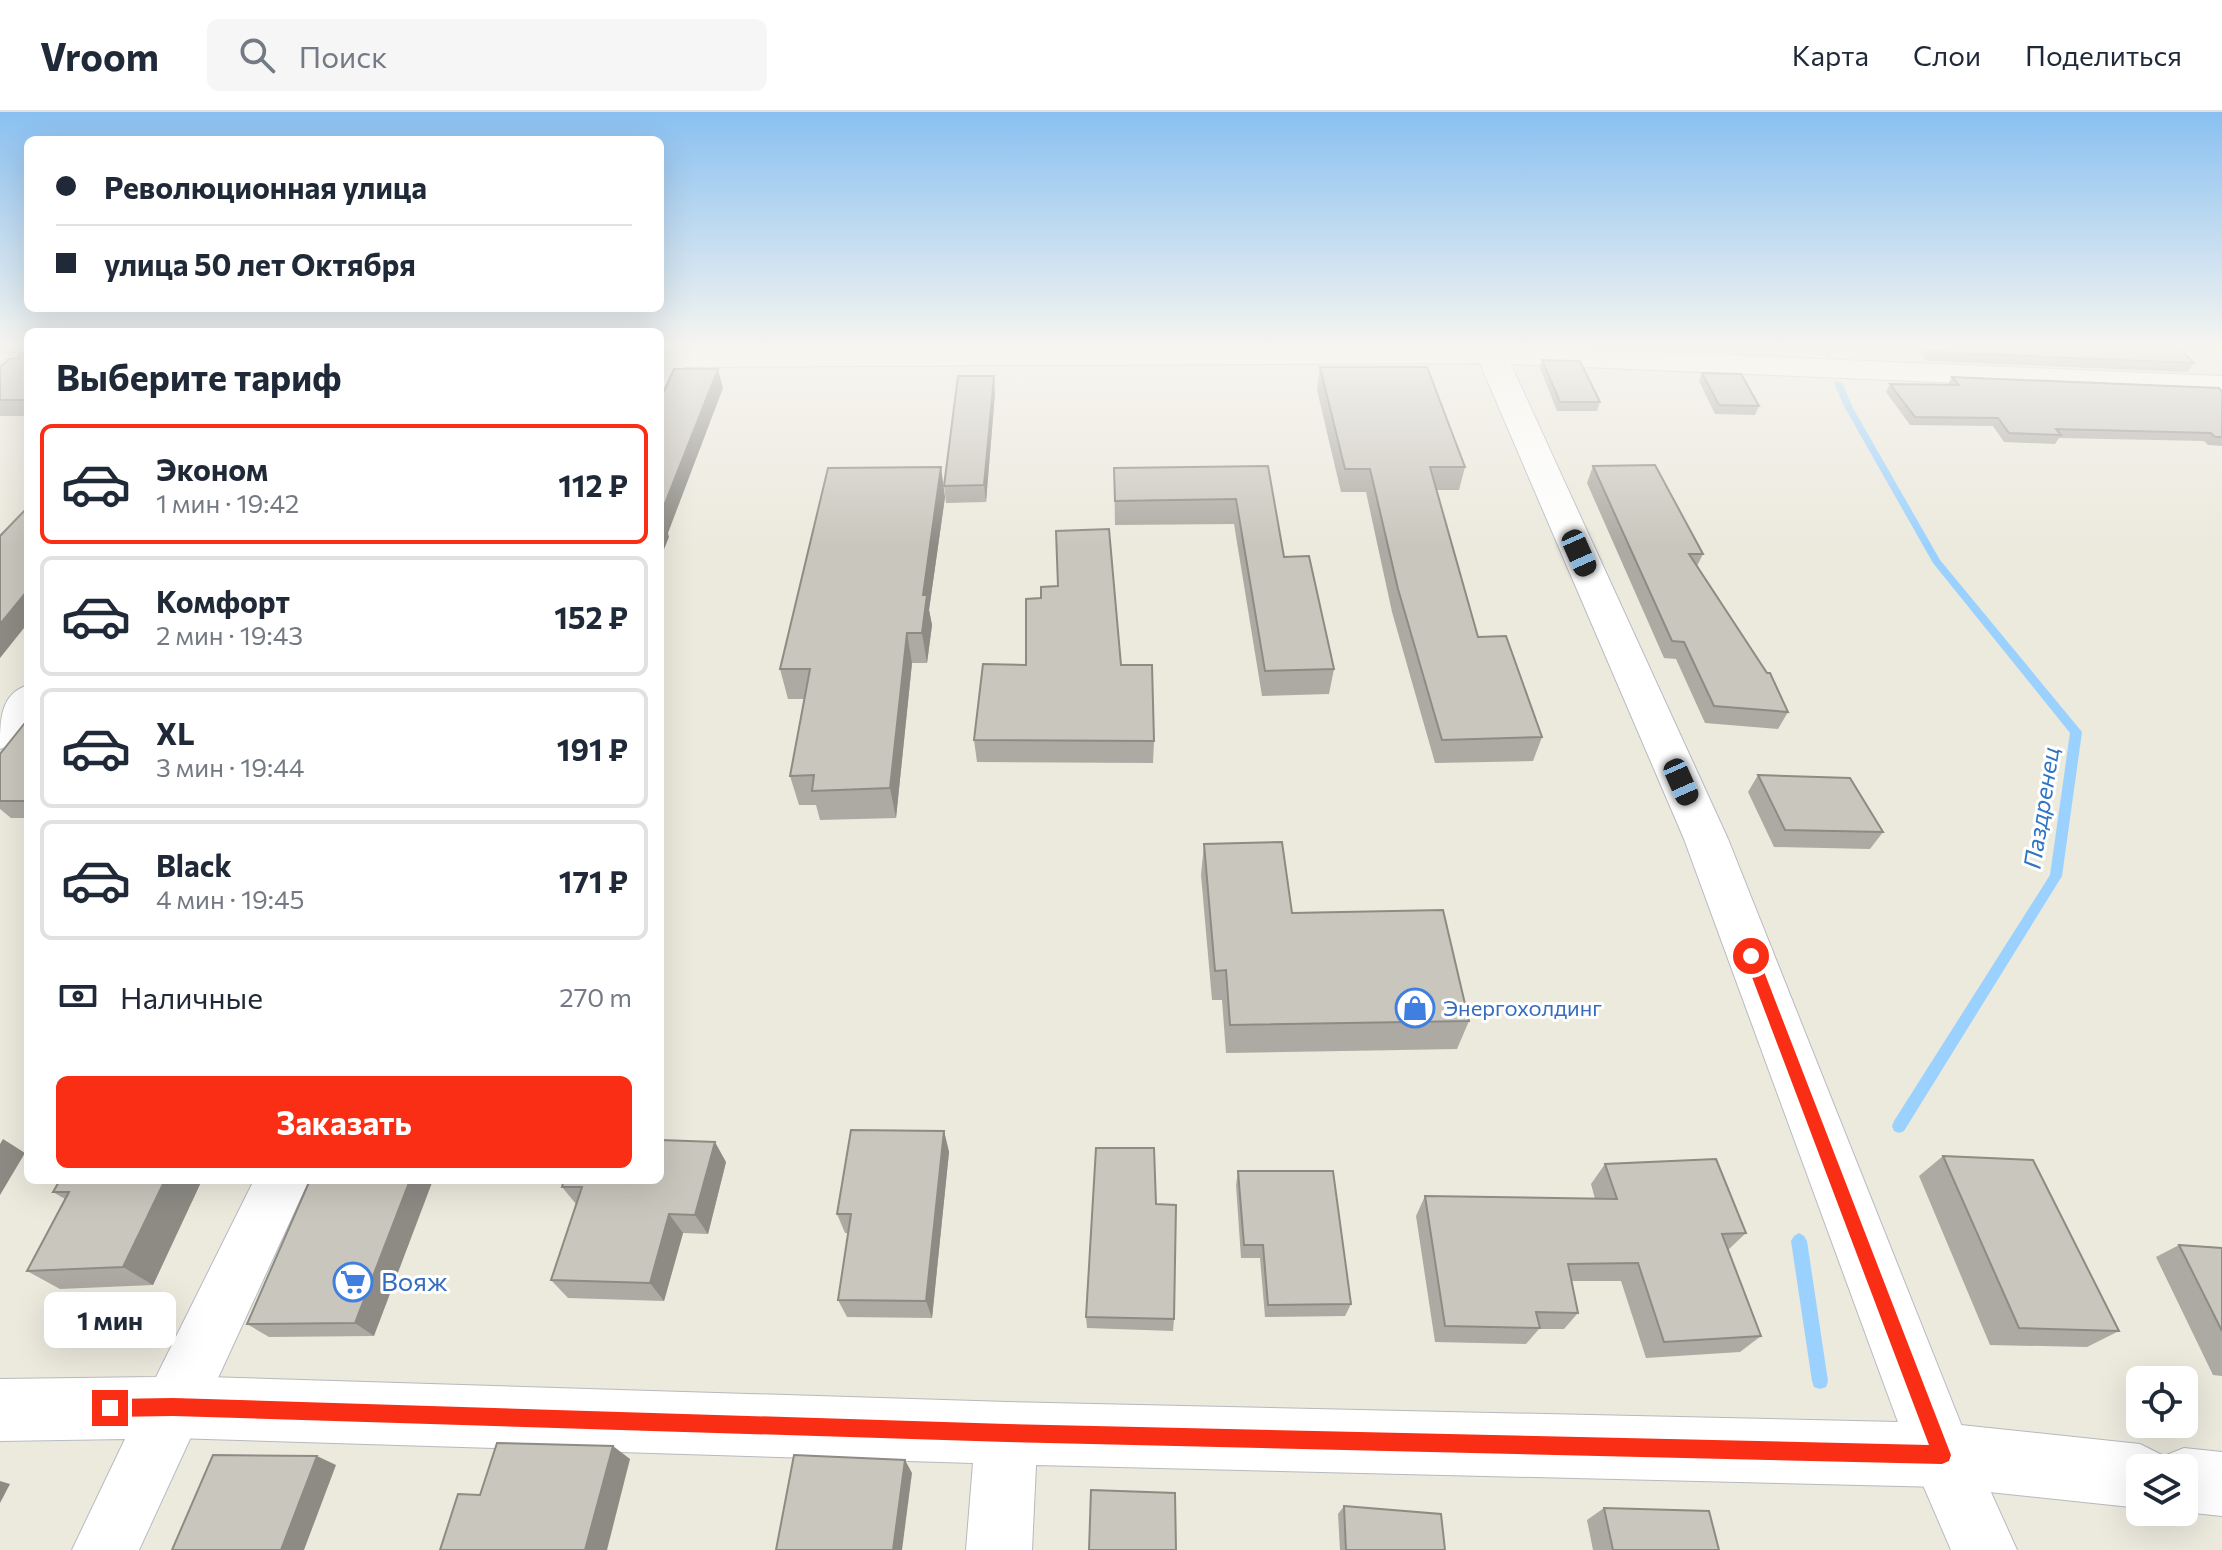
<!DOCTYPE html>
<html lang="ru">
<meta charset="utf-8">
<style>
body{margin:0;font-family:Commissioner,sans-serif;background:#f6f6f7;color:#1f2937;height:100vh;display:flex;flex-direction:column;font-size:30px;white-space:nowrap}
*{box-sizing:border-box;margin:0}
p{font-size:26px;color:#747a83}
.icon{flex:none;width:44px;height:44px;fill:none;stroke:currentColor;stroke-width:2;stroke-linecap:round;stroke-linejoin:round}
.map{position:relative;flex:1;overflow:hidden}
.sheet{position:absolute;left:24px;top:216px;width:640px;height:856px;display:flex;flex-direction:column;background:#fff;border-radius:12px;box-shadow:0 8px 32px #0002}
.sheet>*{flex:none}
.guide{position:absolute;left:24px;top:24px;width:640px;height:176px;border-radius:12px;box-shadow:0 8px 32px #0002;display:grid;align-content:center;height:176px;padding:0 32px;background:#fff}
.buttons{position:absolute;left:2126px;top:1254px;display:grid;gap:16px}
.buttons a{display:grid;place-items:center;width:72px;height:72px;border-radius:12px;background:#fff;box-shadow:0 8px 32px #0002;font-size:40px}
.end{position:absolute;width:36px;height:36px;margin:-18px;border:10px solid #fa2d15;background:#fff;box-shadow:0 0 0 4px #fff}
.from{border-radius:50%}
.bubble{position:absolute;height:56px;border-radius:12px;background:#fff;box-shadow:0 8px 32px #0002;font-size:26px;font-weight:700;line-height:56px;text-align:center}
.car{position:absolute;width:24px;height:48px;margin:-24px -12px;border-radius:10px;box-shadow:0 0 6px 2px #0007;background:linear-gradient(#222 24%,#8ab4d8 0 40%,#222 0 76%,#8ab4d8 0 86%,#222 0)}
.guide b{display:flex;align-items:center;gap:28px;height:76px;font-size:30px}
.guide b+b{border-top:2px solid #e0e1e3}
.guide i{width:20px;height:20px;background:#1f2937}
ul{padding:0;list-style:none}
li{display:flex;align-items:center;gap:24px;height:120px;margin:0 16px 12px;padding:0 16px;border:4px solid #e0e1e3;border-radius:12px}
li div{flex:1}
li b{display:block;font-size:30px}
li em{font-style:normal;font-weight:700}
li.selected{border-color:#fa2d15}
li>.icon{width:72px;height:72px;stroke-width:1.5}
h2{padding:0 32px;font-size:36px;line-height:96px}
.pay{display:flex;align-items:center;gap:20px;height:88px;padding:0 32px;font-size:30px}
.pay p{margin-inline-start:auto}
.action{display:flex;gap:16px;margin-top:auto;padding:16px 32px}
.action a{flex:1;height:92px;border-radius:12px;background:#fa2d15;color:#fff;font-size:32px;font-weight:700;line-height:92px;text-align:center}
header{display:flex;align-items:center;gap:48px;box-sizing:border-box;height:112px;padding:0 40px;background:#fff;border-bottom:2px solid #e0e1e3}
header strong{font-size:38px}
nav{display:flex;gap:44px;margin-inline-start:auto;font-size:28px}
.search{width:560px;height:72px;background:#f6f6f7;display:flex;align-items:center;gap:20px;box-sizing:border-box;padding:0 28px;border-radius:12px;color:#747a83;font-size:30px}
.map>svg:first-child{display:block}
</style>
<header>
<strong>Vroom</strong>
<div class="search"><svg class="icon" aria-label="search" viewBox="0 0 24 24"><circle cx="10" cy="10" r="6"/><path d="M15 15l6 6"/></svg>Поиск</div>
<nav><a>Карта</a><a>Слои</a><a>Поделиться</a></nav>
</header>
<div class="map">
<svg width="2222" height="1438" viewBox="0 0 2222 1438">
<rect width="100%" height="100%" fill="#ece9dd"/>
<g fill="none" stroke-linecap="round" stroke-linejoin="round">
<g fill="#9bd1ff" fill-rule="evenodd">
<polygon points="1822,233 1830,233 1830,246 1823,244"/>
<polygon points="1835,269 1842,271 1853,296 1940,448 2082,620 2062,764 1904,1019 1899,1021 1894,1019 1892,1014 1894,1009 2050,763 2070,621 1933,451 1845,296 1834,271"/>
<polygon points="1799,1121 1804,1124 1807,1129 1828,1269 1826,1275 1820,1277 1814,1275 1812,1269 1791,1129 1794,1124"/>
</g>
<defs>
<g id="street">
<polygon points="1490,233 2222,264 2222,282 1490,251 660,255 660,237"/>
<polygon points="2206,233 2222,233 2222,243 2212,240"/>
<rect x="0" y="241" width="28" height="18"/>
<path d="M 28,573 C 28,602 32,627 0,637 C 0,608 0,582 28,573 Z"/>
<polygon points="173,1264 1007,1290 1942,1311 2140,1332 2164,1344 2184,1336 2222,1340 2222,1404 2184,1400 2184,1356 2140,1356 2140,1396 1942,1375 1036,1353 1032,1438 966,1438 973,1351 173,1326 151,1317 142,1295 151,1273"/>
</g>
<g id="secondary">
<polygon points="665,233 695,233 671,282 660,285 660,244"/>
<polygon points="1472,233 1502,233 1728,727 1967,1327 2017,1438 1951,1438 1910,1343 1684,727"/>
<polygon points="254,1068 309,1068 139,1438 72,1438 125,1327 0,1329 0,1267 156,1265"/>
</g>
</defs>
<use href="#street" stroke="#b6b9bf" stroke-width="2"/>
<use href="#secondary" stroke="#b7bbc2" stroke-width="2"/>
<use href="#street" fill="#fff" fill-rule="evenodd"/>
<use href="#secondary" fill="#fff" fill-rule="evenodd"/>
</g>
<g fill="#adaaa3">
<polygon points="28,233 28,304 0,304 0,255 19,246"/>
<polygon points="1914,233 2176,233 2194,251 2188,260 1927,249"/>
<polygon points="1542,248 1600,290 1597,299 1557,299 1540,256"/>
<polygon points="1320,255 1465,355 1459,378 1436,378 1478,525 1542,625 1533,649 1435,651 1392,500 1366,380 1341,380 1317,278"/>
<polygon points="1702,261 1759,294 1755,303 1715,302 1699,269"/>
<polygon points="1952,265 2222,280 2222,334 2208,333 2204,329 2059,326 2055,332 2004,330 1993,314 1910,313 1886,280 1890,272 1948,273"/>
<polygon points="995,281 986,390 946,391 944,374"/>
<polygon points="1268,354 1284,445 1334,557 1329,582 1262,584 1234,412 1115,413 1114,356"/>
<polygon points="1593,354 1703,442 1697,454 1788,600 1778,617 1705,611 1676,547 1664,546 1587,371"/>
<polygon points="945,385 929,498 932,513 927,551 912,551 896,706 820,708 816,693 799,693 790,664 805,587 788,587 780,557"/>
<polygon points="1121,553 1154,629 1153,651 977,650 974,628"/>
<polygon points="28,607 28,706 11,706 0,697 0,642"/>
<polygon points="1758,663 1883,720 1870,737 1774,735 1748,680"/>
<polygon points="1204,732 1292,801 1469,909 1457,937 1226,941 1222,888 1212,888 1201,763"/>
<polygon points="944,1019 949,1040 932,1206 847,1205 838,1188 848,1121 845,1121 837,1102"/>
<polygon points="1943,1044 2119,1219 2087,1235 1990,1233 1919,1064"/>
<polygon points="726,1050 708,1122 683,1121 664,1189 568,1186 551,1168 576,1092 562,1075"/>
<polygon points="1605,1052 1746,1121 1728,1138 1761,1224 1740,1240 1646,1246 1621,1169 1572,1169 1578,1201 1564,1217 1539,1217 1526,1232 1435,1230 1416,1104 1425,1084 1595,1087 1591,1072"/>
<polygon points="1238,1059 1351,1192 1345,1204 1265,1205 1260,1146 1241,1146 1236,1073"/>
<polygon points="60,1068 202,1068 153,1173 60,1177 27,1159 65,1087 53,1080"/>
<polygon points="310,1068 374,1224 269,1225 247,1212"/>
<polygon points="1156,1092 1174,1207 1173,1219 1087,1216 1086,1205"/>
<polygon points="2179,1133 2222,1136 2222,1264 2213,1263 2156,1145"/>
<polygon points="1344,1394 1445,1438 1340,1438 1338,1402"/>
<polygon points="1604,1396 1719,1438 1593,1438 1587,1408"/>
</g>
<g fill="#8d8b84">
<polygon points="718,257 723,276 668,421 669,425 660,447 660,404"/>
<polygon points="994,264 995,281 986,390 984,373"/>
<polygon points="941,355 945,385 929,498 932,513 927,551 922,521 923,483"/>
<polygon points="28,478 28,511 0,546 0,512"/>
<polygon points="907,521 912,551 896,706 890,676"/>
<polygon points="944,1019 949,1040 932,1206 926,1189"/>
<polygon points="3,1027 25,1041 0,1083 0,1032"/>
<polygon points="715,1030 726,1050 708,1122 695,1103"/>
<polygon points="165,1068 202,1068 153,1173 123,1155"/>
<polygon points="410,1068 433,1068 374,1224 355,1211"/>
<polygon points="669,1102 683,1121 664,1189 650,1171"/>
<polygon points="613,1334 630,1347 607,1438 585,1438"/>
<polygon points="317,1344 336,1353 304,1438 281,1438"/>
<polygon points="905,1348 912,1361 902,1438 893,1438"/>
<polygon points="0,1369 10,1372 0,1391"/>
</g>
<g fill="#c9c6bd" stroke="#8d8b84" stroke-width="2">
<polygon points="23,233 28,233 28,288 0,288 0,255 9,247 19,246 20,236"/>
<polygon points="1926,233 2176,233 2194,251 1932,240"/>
<polygon points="1542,248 1580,249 1600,290 1560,290"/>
<polygon points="1320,255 1427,255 1465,355 1430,355 1478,525 1506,524 1542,625 1442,628 1398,477 1370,357 1345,357"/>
<polygon points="674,257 718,257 660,404 660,288"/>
<polygon points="1702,261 1741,262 1759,294 1719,293"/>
<polygon points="958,264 994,264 984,373 944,374"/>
<polygon points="1952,265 2219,276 2222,280 2222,325 2215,325 2211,321 2056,317 2061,323 2009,321 1998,306 1915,305 1890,272 1959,273"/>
<polygon points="1655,353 1703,442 1689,442 1767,561 1770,561 1788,600 1714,594 1684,530 1672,529 1593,354"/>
<polygon points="1268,354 1284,445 1309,444 1334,557 1265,559 1236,387 1115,389 1114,356"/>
<polygon points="941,355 923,483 927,483 922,521 907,521 890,676 812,679 814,663 790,664 810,557 780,557 828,356"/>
<polygon points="28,395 28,478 0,512 0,424"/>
<polygon points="1109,417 1121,553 1152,553 1154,629 974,628 983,552 1026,553 1026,487 1041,486 1041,475 1058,474 1056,419"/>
<polygon points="28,607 28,689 0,689 0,642"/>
<polygon points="1758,663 1850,666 1883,720 1785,718"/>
<polygon points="1282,730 1292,801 1443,798 1469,909 1230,913 1226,858 1215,859 1204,732"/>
<polygon points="851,1018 944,1019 926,1189 838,1188 851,1102 837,1102"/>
<polygon points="660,1028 715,1030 695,1103 669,1102 650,1171 551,1168 582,1075 562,1075 564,1068 660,1068"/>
<polygon points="1096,1036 1154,1036 1156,1092 1176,1093 1174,1207 1086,1205"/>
<polygon points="1943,1044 2033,1048 2119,1219 2019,1216"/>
<polygon points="1716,1047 1746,1121 1722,1122 1761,1224 1664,1230 1638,1151 1568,1152 1578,1201 1536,1200 1540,1216 1445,1214 1425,1084 1617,1087 1605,1052"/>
<polygon points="1238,1059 1333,1059 1351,1192 1268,1193 1263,1133 1244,1133"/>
<polygon points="60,1068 165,1068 123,1155 27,1159 69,1080 53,1080"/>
<polygon points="310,1068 410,1068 355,1211 247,1212"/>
<polygon points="2179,1133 2222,1136 2222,1219"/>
<polygon points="497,1331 613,1334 585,1438 440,1438 458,1382 480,1383"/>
<polygon points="213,1343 317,1344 281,1438 172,1438"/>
<polygon points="794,1343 905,1348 893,1438 776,1438"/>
<polygon points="1091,1378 1175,1381 1176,1438 1089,1438"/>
<polygon points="1344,1394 1441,1402 1445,1438 1346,1438"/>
<polygon points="1604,1396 1709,1399 1719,1438 1613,1438"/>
</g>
<linearGradient id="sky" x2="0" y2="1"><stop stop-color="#89c0f1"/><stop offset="0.54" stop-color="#f6f5f0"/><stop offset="1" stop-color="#f6f5f0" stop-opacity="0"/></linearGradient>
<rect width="2222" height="434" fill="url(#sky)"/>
<polygon fill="#fa2d15" points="1751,838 1758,844 1951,1343 1949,1349 1942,1352 1007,1330 173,1304 110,1305 104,1303 101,1296 104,1290 110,1287 173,1286 1007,1312 1929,1333 1744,844"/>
<defs>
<symbol id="shop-ring" viewBox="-11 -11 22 22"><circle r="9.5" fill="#fff" stroke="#3f7fe0" stroke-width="1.5"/><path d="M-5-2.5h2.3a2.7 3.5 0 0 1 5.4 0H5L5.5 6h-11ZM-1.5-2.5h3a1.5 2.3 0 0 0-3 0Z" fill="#3f7fe0"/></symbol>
<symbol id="supermarket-ring" viewBox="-11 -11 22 22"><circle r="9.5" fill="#fff" stroke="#3f7fe0" stroke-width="1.5"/><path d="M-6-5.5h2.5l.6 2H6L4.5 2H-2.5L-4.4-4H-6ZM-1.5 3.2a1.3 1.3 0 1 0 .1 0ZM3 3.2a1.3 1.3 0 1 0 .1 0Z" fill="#3f7fe0"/></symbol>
</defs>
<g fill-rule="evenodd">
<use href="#shop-ring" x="1393" y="874" width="44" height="44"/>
<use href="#supermarket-ring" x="331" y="1148" width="44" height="44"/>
</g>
<g text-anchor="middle" stroke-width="6" stroke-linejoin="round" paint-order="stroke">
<g font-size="22" fill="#366cbe" stroke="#fff" text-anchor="start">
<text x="1443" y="904">Энергохолдинг</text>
</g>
<g font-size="24" font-style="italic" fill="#3075c4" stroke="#fff">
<text transform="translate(2042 696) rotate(-81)" y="8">Паздренец</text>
</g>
<g font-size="26" fill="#366cbe" stroke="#fff" text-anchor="start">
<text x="381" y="1179">Вояж</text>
</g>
</g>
</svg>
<div class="buttons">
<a><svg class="icon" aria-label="locate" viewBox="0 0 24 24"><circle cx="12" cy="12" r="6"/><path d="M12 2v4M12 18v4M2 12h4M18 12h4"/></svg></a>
<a><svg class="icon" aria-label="layers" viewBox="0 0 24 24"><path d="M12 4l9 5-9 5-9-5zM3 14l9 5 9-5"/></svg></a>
</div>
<i class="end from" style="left:1751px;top:844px"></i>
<i class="end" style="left:110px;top:1296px"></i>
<div class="bubble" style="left:44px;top:1180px;width:132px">1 мин</div>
<i class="car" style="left:1579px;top:441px;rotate:156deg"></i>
<i class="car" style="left:1681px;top:670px;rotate:156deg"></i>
<div class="guide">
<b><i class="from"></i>Революционная улица</b>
<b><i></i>улица 50 лет Октября</b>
</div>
<section class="sheet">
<h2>Выберите тариф</h2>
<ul>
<li class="selected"><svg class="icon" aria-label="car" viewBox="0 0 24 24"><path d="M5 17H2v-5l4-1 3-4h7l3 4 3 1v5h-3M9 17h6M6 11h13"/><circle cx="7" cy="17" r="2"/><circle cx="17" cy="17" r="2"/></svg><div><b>Эконом</b><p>1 мин · 19:42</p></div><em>112 ₽</em></li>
<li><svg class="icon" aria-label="car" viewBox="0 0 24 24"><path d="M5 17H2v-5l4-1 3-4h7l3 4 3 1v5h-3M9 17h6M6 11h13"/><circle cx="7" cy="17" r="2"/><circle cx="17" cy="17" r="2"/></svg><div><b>Комфорт</b><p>2 мин · 19:43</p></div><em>152 ₽</em></li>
<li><svg class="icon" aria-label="car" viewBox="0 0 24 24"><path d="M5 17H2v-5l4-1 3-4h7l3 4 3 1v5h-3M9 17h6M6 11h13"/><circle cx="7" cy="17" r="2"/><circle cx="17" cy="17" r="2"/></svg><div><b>XL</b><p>3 мин · 19:44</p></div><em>191 ₽</em></li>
<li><svg class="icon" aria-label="car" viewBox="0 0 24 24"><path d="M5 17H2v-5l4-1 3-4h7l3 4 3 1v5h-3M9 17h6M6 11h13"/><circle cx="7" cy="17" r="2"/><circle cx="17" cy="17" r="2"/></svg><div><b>Black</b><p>4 мин · 19:45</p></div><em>171 ₽</em></li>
</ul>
<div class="pay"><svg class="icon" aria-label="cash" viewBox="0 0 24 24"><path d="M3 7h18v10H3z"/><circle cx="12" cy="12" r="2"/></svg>Наличные<p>270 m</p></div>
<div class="action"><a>Заказать</a></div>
</section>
</div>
